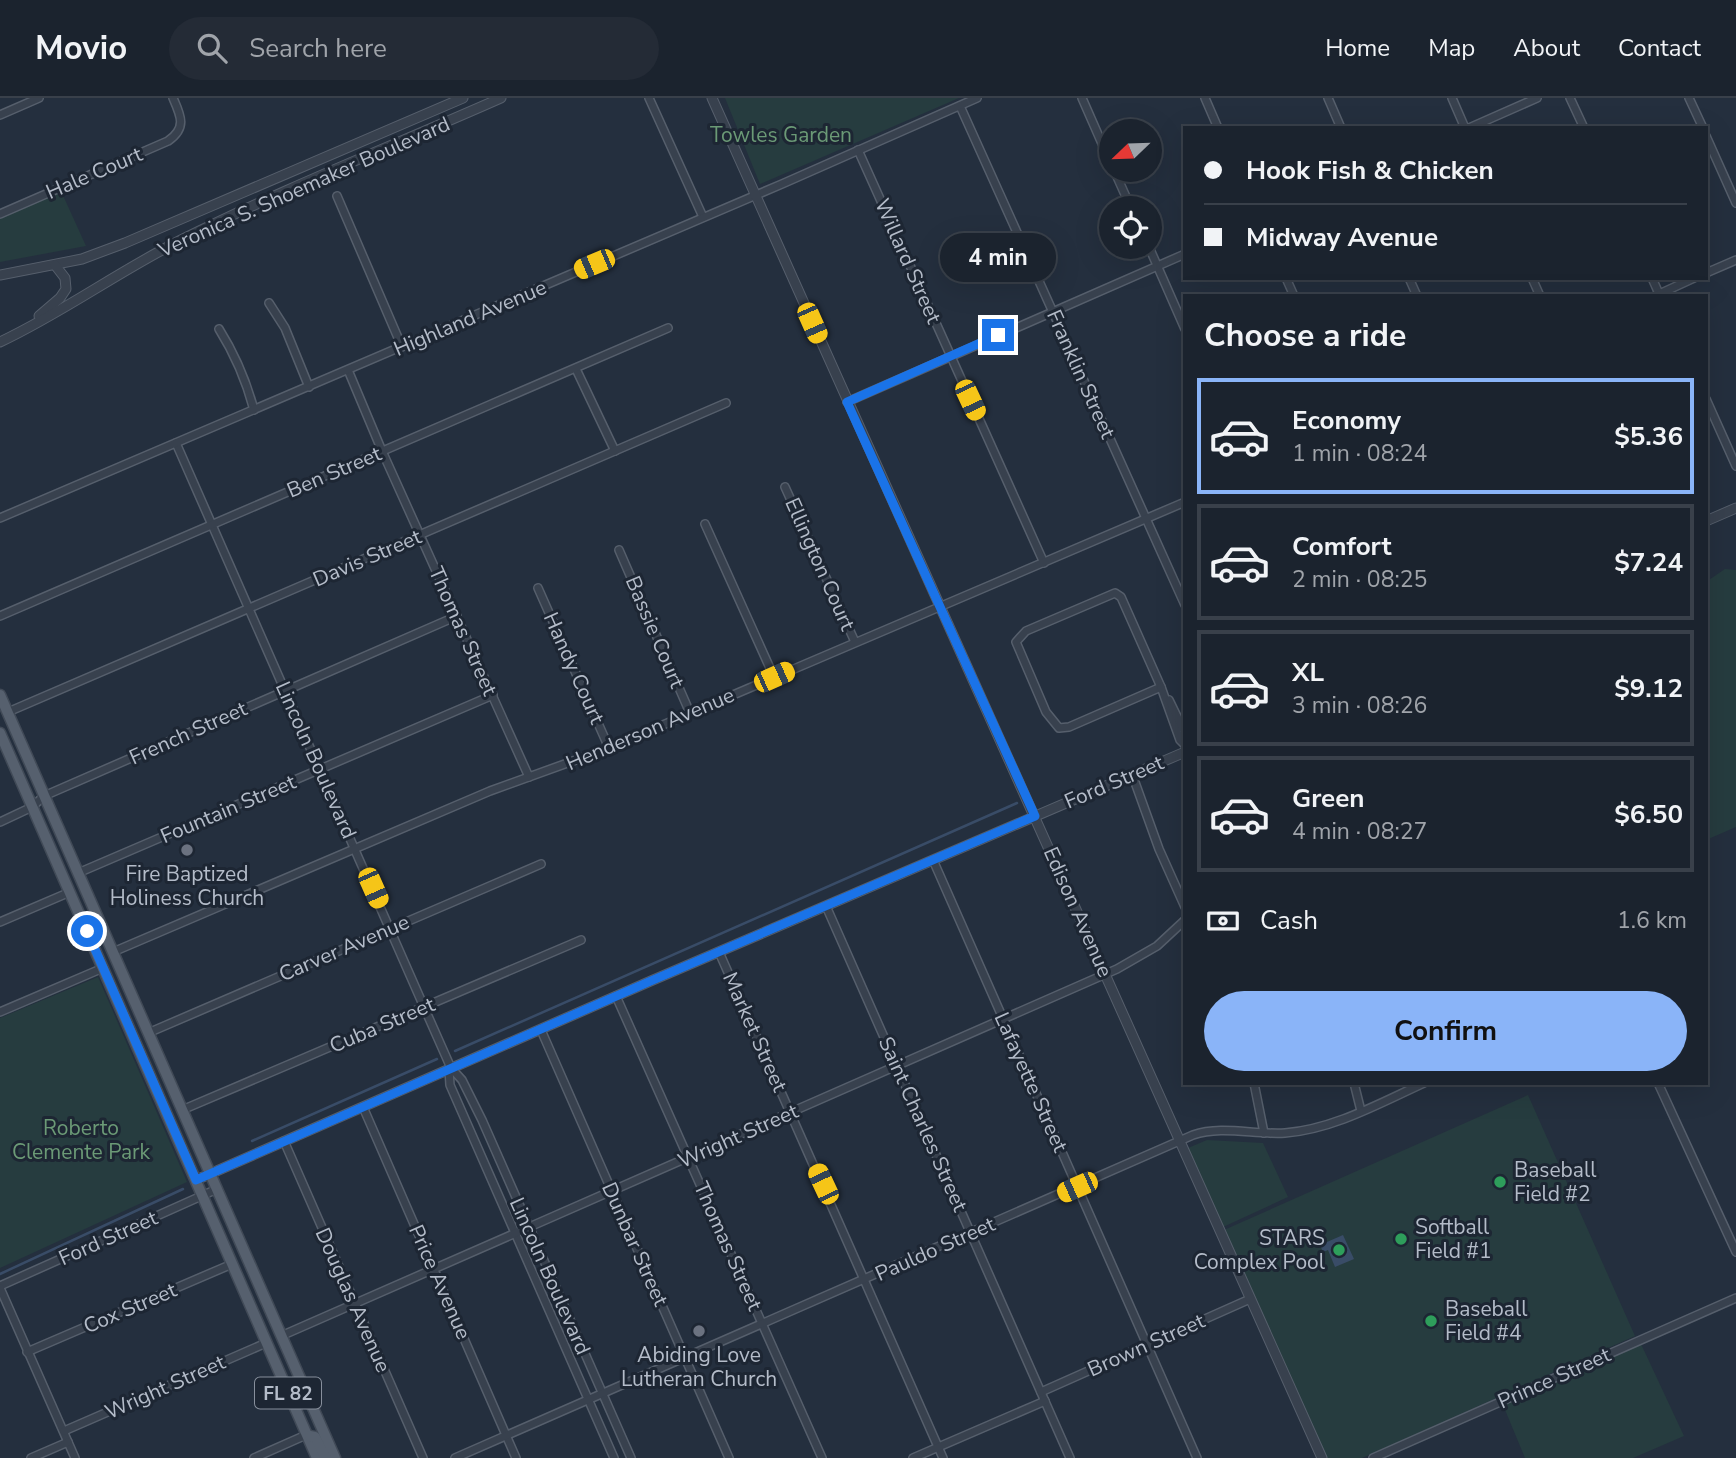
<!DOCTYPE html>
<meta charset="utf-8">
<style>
body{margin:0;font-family:"Nunito Sans",sans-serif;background:#242b36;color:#f1f3f6;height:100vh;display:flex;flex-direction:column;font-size:26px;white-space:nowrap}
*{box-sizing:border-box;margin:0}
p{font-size:23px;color:#a0a4aa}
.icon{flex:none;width:38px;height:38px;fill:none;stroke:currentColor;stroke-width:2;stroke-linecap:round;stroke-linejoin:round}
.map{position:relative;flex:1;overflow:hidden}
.panel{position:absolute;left:1183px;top:196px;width:525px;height:791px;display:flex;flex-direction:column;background:#1b232e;border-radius:0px;box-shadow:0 7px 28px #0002,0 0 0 2px #39404a}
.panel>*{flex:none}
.hud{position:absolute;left:1183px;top:28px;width:525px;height:154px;border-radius:0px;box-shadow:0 7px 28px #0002,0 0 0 2px #39404a;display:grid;align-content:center;height:154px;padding:0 21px;background:#1b232e}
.needle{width:46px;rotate:247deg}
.fabs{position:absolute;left:1099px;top:21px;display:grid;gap:14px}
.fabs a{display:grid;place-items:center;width:63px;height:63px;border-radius:50%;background:#1b232e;box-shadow:0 7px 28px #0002,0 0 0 2px #39404a;font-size:35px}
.end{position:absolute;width:32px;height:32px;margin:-16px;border:9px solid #1a73e8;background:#fff;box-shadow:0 0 0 4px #fff}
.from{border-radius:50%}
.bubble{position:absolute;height:49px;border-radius:24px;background:#1b232e;box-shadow:0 7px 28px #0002,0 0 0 2px #39404a;font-size:23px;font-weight:700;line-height:49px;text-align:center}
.car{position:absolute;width:21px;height:42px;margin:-21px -10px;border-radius:9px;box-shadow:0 0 5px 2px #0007;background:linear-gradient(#f5c518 24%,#345 0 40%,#f5c518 0 76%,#345 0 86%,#f5c518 0)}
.hud b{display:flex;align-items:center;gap:24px;height:66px;font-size:26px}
.hud b+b{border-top:2px solid #39404a}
.hud i{width:18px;height:18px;background:#f1f3f6}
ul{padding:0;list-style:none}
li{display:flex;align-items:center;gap:21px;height:116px;margin:0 14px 10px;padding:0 7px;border:4px solid #39404a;border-radius:0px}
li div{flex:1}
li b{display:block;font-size:26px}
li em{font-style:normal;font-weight:700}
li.on{border-color:#8ab4f8}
li>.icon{width:63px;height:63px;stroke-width:1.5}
h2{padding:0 21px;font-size:32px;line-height:84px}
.pay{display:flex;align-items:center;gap:18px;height:77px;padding:0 21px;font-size:26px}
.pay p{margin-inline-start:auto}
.cta{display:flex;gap:14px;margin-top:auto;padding:14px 21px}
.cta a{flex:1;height:80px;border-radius:42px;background:#8ab4f8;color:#111;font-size:28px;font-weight:700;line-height:80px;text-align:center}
header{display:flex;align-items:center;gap:42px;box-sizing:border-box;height:98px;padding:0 35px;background:#1b232e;border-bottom:2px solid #39404a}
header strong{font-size:33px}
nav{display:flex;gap:38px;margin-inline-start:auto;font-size:24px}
.search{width:490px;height:63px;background:#242b36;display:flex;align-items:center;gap:18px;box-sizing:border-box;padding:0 24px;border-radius:38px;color:#a0a4aa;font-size:26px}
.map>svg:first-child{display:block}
</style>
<header>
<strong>Movio</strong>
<div class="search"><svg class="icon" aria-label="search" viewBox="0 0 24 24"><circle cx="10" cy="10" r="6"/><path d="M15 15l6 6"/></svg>Search here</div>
<nav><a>Home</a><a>Map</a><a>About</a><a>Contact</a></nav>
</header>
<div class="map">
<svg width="1736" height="1360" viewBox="0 0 1736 1360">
<rect width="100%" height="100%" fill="#242f3e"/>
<g fill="#263c3f">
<polygon points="725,0 959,0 760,86"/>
<polygon points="61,93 86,148 0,164 0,119"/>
<polygon points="1725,471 1736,472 1736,729 1706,742 1706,484"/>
<polygon points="98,879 187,1084 0,1170 0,920"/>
<polygon points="1528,997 1635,1238 1362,1360 1325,1360 1224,1132"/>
<polygon points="1207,1042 1263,1045 1288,1099 1223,1129 1188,1050"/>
<polygon points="1641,1246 1684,1338 1633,1360 1525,1360 1503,1307"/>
</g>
<polygon fill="#394c67" points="1343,1137 1354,1161 1335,1169 1328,1152 1323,1154 1320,1147"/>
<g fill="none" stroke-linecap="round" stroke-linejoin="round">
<g stroke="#394c67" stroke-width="2.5">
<polyline points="455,953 1017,705"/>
<polyline points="252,1043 437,961"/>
<polyline points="0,1176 183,1091"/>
</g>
<defs>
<g id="minor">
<polyline points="649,0 703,119"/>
<polyline points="1082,0 1111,66"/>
<polyline points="1205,0 1218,30"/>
<polyline points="1328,0 1341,30"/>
<polyline points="1452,0 1465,30"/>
<polyline points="1570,0 1584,30"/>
<polyline points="1689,0 1703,30"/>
<polyline points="960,8 1185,507"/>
<polyline points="0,17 39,0"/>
<polyline points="1469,30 1537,0"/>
<polyline points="1706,38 1736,105"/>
<polyline points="858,52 1044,465"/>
<polyline points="1114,72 1131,110"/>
<polyline points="337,98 402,249"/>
<path d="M 0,116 L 168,43 C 187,30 181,18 173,0"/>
<polyline points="1149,149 1185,231"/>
<polyline points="1706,175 1736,162"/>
<polyline points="1286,180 1294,198"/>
<polyline points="1409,180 1417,198"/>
<polyline points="1532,180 1540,198"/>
<polyline points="1652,180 1660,198"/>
<polyline points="1655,198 1694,180"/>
<polyline points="269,205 285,230 309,289"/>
<path d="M 219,231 C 236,258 246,282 254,312"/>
<polyline points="576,271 615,353"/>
<polyline points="348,272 382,353 529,679"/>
<polyline points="1706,301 1736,368"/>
<polyline points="847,304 1185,156"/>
<polyline points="176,345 424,909 451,970 462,982 482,1022 631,1360"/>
<polyline points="785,389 855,544"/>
<polyline points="0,420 782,86 977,0"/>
<polyline points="705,426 774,579"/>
<polyline points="619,452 690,615"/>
<polyline points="538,490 609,650"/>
<polygon points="1115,495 1121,499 1161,589 1069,629 1059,630 1046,614 1016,544 1026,533"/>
<polyline points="0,518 668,230"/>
<polyline points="1161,589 1180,642 1185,647"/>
<polyline points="1169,602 1185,635"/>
<polyline points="8,614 726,305"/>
<polyline points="1132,676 1159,751 1185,809"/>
<polyline points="0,724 32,709 44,698 457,518"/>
<polyline points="933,762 1197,1360"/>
<polyline points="78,775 493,597"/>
<polyline points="826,808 1070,1360"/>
<polyline points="0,824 70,794"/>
<polyline points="113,854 490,693 609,650 1185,404"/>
<polyline points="719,854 943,1360"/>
<polyline points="616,898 822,1360"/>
<polyline points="0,914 103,870"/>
<polyline points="541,932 729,1360"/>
<polyline points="148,935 541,766"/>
<polyline points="449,971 450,987 614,1360"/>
<polyline points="1254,985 1264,1035"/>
<polyline points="1354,985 1361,1013"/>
<polyline points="1658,985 1736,1154"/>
<polyline points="363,1009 516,1360"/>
<polyline points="182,1012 581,842"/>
<polyline points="284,1043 423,1360"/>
<polyline points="0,1188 217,1091"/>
<polyline points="0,1190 75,1360"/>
<polyline points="281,1238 1117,871 1157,848 1185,822"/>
<polyline points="27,1254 232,1166"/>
<polyline points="1041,1294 1250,1201"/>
<polyline points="64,1333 266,1245"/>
<polyline points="31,1360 68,1344"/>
<polyline points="254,1360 306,1337"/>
<path d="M 455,1360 L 1193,1037 C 1222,1027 1254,1037 1285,1035 C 1334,1031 1380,1005 1424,985"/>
<polyline points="913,1360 1045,1303"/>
<polyline points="1373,1360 1736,1200"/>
</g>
<g id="tertiary">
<polyline points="712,0 1322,1360"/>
<polyline points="0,177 82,161 125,145 463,0"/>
<polyline points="39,218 60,200 66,191 65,180 55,167"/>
<path d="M 0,244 C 62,215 119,173 181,142 C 285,90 395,47 501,0"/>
<polyline points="1706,423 1736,410"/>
<polyline points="196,1082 653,882 1185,654"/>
</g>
<g id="primary">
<polyline points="0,597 335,1360"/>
<polyline points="0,635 317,1360"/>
<polyline points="310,1338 315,1339 326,1360"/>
</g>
</defs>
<use href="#minor" stroke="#565f6c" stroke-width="10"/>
<use href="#tertiary" stroke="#565f6c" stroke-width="11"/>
<use href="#primary" stroke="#414a57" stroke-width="13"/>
<use href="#minor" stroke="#38414e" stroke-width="7"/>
<use href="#tertiary" stroke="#38414e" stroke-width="9"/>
<use href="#primary" stroke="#56606e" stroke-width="10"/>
</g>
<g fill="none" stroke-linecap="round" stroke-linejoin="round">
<polyline stroke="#1a73e8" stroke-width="9" points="87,833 196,1082 653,882 1035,718 847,304 998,237"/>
</g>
<g fill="#6b7280" stroke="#1d2633" stroke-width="2.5">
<circle cx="187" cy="752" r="7"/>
<circle cx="699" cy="1233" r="7"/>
</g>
<g fill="#2e9e5b" stroke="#1d2633" stroke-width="2.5">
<circle cx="1500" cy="1084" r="7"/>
<circle cx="1401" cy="1141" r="7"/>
<circle cx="1339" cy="1152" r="7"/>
<circle cx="1431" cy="1223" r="7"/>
</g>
<g text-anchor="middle" stroke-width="6" stroke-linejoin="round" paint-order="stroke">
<rect fill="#1d2633" stroke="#878f9c" stroke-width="2" x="255" y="1279.5" width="66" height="31" rx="5"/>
<g font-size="19" font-weight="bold" fill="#b4bcc9">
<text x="288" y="1302">FL 82</text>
</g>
<g font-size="21" fill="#6b9a76" stroke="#1d2633">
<text x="781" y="44">Towles Garden</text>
<text x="81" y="1037">Roberto<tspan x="81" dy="24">Clemente Park</tspan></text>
</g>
<g font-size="21" fill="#b4bcc9" stroke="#1d2633">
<text transform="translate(94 75) rotate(-23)" y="7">Hale Court</text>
<text transform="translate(304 89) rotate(-24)" y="7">Veronica S. Shoemaker Boulevard</text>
<text transform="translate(908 163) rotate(66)" y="7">Willard Street</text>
<text transform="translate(470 220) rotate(-23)" y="7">Highland Avenue</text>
<text transform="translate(1081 276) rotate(66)" y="7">Franklin Street</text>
<text transform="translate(334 374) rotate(-23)" y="7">Ben Street</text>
<text transform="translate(367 460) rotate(-23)" y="7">Davis Street</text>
<text transform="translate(820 466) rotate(66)" y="7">Ellington Court</text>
<text transform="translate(463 533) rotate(66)" y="7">Thomas Street</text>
<text transform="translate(655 534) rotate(67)" y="7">Bassie Court</text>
<text transform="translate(574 570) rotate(66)" y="7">Handy Court</text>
<text transform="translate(650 631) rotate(-23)" y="7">Henderson Avenue</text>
<text transform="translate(188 635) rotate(-24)" y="7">French Street</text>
<text transform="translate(316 662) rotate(66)" y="7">Lincoln Boulevard</text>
<text transform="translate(1114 684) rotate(-23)" y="7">Ford Street</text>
<text transform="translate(228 711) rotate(-23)" y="7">Fountain Street</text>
<text transform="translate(1078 814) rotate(66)" y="7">Edison Avenue</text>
<text transform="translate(344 850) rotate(-23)" y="7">Carver Avenue</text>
<text transform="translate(382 927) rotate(-23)" y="7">Cuba Street</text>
<text transform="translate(755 934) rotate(66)" y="7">Market Street</text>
<text transform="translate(1031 984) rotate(66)" y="7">Lafayette Street</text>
<text transform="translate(923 1026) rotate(66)" y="7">Saint Charles Street</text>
<text transform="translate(738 1038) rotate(-24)" y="7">Wright Street</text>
<text transform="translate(108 1140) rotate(-24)" y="7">Ford Street</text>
<text transform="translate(635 1146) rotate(66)" y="7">Dunbar Street</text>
<text transform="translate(728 1148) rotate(66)" y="7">Thomas Street</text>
<text transform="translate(935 1151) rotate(-24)" y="7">Pauldo Street</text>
<text transform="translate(550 1178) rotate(66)" y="7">Lincoln Boulevard</text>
<text transform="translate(440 1184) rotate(66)" y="7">Price Avenue</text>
<text transform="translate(353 1202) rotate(66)" y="7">Douglas Avenue</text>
<text transform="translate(130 1210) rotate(-23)" y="7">Cox Street</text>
<text transform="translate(1146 1247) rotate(-24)" y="7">Brown Street</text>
<text transform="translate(1554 1280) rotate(-24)" y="7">Prince Street</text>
<text transform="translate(165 1289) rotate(-24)" y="7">Wright Street</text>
</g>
<g font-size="21" fill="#b4bcc9" stroke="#1d2633" text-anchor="start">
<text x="187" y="783" text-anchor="middle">Fire Baptized<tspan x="187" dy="24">Holiness Church</tspan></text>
<text x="1514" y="1079">Baseball<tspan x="1514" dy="24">Field #2</tspan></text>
<text x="1415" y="1136">Softball<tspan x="1415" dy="24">Field #1</tspan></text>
<text x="1325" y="1147" text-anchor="end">STARS<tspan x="1325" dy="24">Complex Pool</tspan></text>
<text x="1445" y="1218">Baseball<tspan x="1445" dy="24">Field #4</tspan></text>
<text x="699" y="1264" text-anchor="middle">Abiding Love<tspan x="699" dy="24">Lutheran Church</tspan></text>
</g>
</g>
</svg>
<div class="fabs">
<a><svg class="needle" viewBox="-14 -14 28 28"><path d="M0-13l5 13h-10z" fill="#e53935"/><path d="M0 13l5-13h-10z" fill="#a0a4aa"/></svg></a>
<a><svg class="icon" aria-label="locate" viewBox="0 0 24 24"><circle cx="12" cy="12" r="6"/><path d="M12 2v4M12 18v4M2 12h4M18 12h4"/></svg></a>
</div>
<i class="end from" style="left:87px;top:833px"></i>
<i class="end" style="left:998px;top:237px"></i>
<div class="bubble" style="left:940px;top:135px;width:116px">4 min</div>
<i class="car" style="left:594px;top:166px;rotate:247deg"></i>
<i class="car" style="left:812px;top:225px;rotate:156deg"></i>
<i class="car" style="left:970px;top:302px;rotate:155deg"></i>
<i class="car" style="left:774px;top:579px;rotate:66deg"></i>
<i class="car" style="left:373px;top:790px;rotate:156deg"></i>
<i class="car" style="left:823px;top:1086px;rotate:335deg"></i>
<i class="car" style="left:1077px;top:1089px;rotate:246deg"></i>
<div class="hud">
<b><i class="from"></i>Hook Fish &amp; Chicken</b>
<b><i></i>Midway Avenue</b>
</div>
<section class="panel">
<h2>Choose a ride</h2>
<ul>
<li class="on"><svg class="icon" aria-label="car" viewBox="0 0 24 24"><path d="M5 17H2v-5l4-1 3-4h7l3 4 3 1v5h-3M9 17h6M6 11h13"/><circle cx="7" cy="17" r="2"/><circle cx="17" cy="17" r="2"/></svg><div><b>Economy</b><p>1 min · 08:24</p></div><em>$5.36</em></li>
<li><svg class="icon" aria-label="car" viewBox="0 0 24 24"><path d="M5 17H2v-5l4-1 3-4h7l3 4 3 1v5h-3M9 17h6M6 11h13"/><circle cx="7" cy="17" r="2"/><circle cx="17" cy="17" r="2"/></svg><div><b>Comfort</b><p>2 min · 08:25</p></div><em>$7.24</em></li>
<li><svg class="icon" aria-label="car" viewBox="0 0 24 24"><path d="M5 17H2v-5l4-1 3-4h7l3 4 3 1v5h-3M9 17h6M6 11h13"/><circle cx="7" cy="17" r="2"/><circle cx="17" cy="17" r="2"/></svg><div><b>XL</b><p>3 min · 08:26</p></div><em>$9.12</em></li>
<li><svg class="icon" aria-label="car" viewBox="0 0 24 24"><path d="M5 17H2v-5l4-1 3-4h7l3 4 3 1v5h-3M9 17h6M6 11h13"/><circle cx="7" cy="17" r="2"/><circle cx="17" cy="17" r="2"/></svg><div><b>Green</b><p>4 min · 08:27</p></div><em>$6.50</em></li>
</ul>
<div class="pay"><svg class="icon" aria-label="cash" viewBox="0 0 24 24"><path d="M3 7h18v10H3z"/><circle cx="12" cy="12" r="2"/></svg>Cash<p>1.6 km</p></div>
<div class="cta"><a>Confirm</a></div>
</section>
</div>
